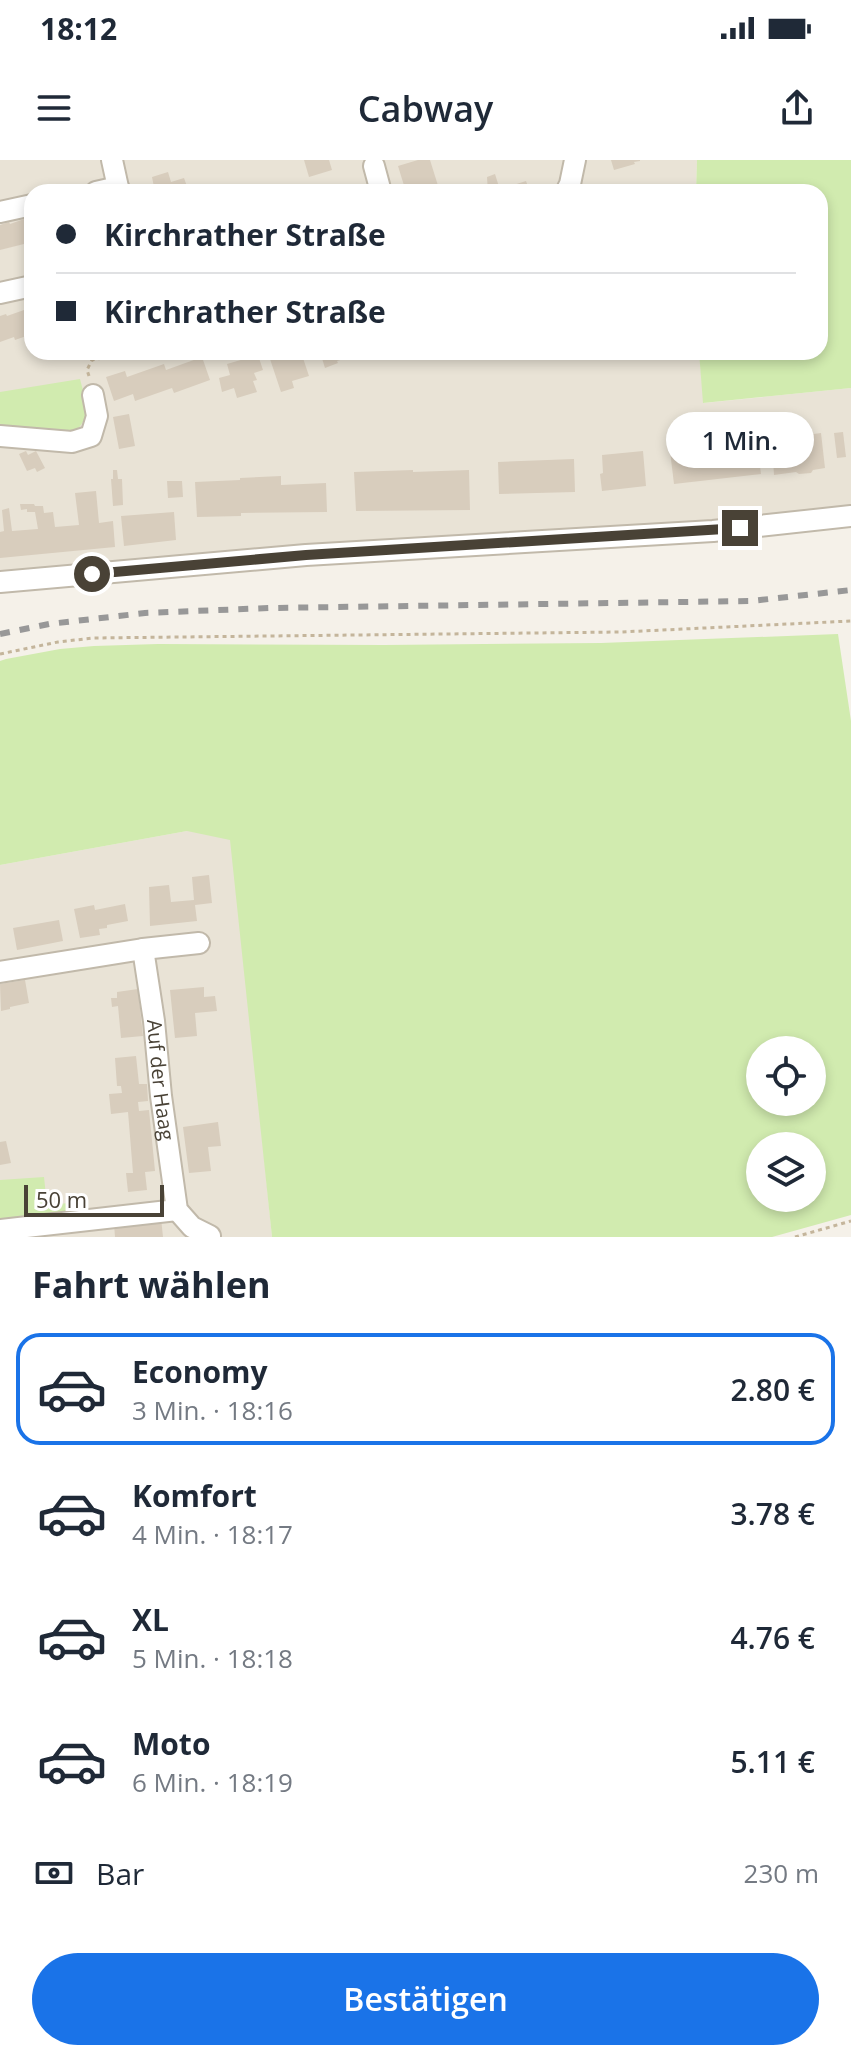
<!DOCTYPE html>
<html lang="de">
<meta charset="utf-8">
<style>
body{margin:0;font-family:"Open Sans",sans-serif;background:#f2f2f3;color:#1f2937;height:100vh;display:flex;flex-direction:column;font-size:30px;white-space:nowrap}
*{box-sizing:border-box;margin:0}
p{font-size:26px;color:#747a83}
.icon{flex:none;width:44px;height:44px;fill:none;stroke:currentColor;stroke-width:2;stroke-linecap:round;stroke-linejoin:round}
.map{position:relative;height:1077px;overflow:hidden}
.drawer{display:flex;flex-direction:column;background:#fff;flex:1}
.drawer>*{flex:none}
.top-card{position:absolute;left:24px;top:24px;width:804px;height:176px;border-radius:24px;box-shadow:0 4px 12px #0003;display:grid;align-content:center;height:176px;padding:0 32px;background:#fff}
.fabs{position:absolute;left:746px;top:876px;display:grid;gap:16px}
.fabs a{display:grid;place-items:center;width:80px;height:80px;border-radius:50%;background:#fff;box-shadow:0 4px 12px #0003;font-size:40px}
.scale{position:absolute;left:24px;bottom:20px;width:140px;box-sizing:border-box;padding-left:8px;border:4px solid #494236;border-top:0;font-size:22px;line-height:28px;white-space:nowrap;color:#494236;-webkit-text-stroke:6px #fff;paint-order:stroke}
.end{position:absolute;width:36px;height:36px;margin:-18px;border:10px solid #494236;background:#fff;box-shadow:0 0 0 4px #fff}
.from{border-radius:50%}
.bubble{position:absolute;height:56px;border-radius:28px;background:#fff;box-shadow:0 4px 12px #0003;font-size:26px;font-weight:600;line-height:56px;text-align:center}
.top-card b{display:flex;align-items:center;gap:28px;height:76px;font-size:30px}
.top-card b+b{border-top:2px solid #e0e1e3}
.top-card i{width:20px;height:20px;background:#1f2937}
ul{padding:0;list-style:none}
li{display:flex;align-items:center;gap:24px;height:112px;margin:0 16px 12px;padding:0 16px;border:4px solid transparent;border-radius:24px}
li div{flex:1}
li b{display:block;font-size:30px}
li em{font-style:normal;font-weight:600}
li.active{border-color:#1a73e8}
li>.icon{width:72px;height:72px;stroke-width:1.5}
h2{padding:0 32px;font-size:36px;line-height:96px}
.pay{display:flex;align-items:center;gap:20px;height:88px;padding:0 32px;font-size:30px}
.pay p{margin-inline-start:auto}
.action{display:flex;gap:16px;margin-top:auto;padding:16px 32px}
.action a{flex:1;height:92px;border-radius:48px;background:#1a73e8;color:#fff;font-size:32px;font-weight:600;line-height:92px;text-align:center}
.status{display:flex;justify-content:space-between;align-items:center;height:56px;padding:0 40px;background:#fff;direction:ltr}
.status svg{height:22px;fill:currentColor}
header{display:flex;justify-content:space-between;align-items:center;height:104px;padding:0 32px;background:#fff;font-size:36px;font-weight:600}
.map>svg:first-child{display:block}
</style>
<div class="status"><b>18:12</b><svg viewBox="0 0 49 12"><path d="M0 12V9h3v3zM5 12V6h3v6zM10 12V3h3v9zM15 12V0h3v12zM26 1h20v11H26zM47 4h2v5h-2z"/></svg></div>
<header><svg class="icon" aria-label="menu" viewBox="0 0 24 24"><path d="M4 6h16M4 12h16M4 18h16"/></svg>Cabway<svg class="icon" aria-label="share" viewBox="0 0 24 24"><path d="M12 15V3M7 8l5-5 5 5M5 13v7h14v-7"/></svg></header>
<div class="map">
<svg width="851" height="1077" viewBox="0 0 851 1077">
<rect width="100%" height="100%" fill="#f5f1e9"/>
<g fill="#e9e3d6">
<polygon points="0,0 697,0 696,32 32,32 32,192 699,192 704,243 851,228 851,345 720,360 0,415"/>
<polygon points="231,663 272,1077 0,1077 0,705"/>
</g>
<g fill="#d1ebaf" fill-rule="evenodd">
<polygon points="697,0 851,0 851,228 703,243 699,192 820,192 820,32 696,32"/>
<path d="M 80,219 C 85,240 93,253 77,270 L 2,280 L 0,263 L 0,232 Z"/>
<path d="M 838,474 L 851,561 L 851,1055 L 772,1077 L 272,1077 L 230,680 L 187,671 L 0,705 L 0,501 L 6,499 L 60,489 L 94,486 L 158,484 L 384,485 L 601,483 ZM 812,890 L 812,942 L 760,942 L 760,890 ZM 812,986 L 812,1038 L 760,1038 L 760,986 Z"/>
<polygon points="44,1017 47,1045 69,1043 71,1057 0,1065 0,1020"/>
</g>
<g fill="#d8cdbd">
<polygon points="304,0 329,0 332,10 309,17"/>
<polygon points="418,0 430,0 440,32 406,32 398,6"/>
<polygon points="611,0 640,0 640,1 634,2 635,4 614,10"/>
<polygon points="168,12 171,22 184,18 189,32 155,32 152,17"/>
<polygon points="495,14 500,30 488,32 487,17"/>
<polygon points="526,21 530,32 506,32 504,28"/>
<polygon points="27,58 28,60 32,59 32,82 0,90 0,65 9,62 10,64"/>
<polygon points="24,150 32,174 15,180 14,177 0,182 0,156 6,154 7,156"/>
<polygon points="281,192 301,192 309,216 292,221 294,228 281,232 269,196"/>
<polygon points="320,192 355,192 356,195 337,201 338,203 325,208"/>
<polygon points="258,195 263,210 254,213 257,220 253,221 257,232 237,238 234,228 222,232 219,218 230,215 227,204"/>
<polygon points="202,197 210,220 174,233 172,228 135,241 133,234 114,241 106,217 125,211 127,217 164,204 166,210"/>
<polygon points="129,254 135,286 119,289 113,257"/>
<polygon points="805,270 806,275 821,273 825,308 813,310 811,313 799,314 796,312 774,315 773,299 786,297 783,272"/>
<polygon points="843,272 846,297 837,298 834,273"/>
<polygon points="757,281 761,314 674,324 670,291"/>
<polygon points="26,291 28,295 36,291 45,308 37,312 35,308 27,311 19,294"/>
<polygon points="643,291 646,326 602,331 600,314 603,313 602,295"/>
<polygon points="574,299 575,332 499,334 498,302"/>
<polygon points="113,310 117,310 118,319 122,319 123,345 113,346 111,319 113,319"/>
<polygon points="413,310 413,312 469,310 470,350 356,351 354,312"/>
<polygon points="281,316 281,325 326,323 327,352 241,353 241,356 197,357 195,322 240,320 240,318"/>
<polygon points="167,321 182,321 183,337 168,338"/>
<polygon points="96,331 99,363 113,361 115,387 0,398 0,372 4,371 2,350 9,348 12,371 38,369 35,352 27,352 27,349 21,350 20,344 34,344 35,346 43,346 44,353 53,352 55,367 79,365 75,333"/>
<polygon points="174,352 176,380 124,386 121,356"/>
<polygon points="209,715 212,743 195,745 197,761 150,766 149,727 169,725 171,742 194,740 192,717"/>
<polygon points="125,744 128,761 107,765 107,768 99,769 100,775 80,778 74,749 94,745 95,750"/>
<polygon points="59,760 63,781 17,790 13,768"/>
<polygon points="25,820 29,843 10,847 10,849 1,851 0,824"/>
<polygon points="204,827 204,837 215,836 217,851 195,853 197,876 175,878 170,830"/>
<polygon points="138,829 143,876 121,878 118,846 112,847 111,838 117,838 117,832"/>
<polygon points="136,896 139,924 147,924 148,941 138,942 139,951 149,950 155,1011 145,1012 147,1030 128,1032 126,1013 133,1013 128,952 111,954 109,934 122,933 121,926 117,926 115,898"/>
<polygon points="218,962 221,986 208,987 211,1011 189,1013 183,967"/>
<polygon points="6,981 11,1003 0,1005 0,982"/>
<polygon points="161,1058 163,1077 115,1077 114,1064"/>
</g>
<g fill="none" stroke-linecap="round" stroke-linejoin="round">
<defs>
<g id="minor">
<polyline points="112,0 119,32"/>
<polyline points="374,6 381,32"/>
<polyline points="96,32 118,27"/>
<polyline points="566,32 570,24 575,0"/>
<polyline points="0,52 32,45"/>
<polyline points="0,133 32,126"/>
<polyline points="0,276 72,282 91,276 97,256 93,235"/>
<polyline points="0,422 306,395 713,371 851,356"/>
<path id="s1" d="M 143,789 L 154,861 L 161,936 L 177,1050 L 192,1067 L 210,1076"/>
<polyline points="0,812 143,789 199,783"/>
<polyline points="0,1070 177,1050"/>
</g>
</defs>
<use href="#minor" stroke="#c1b9aa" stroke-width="24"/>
<g stroke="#c4b59b" stroke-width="3" stroke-dasharray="4 4" stroke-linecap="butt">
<polyline points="89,216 87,210 92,200 134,192"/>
<polyline points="0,494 58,482 93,478 621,472 851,461"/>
<polyline points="795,1077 851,1061"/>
</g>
<use href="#minor" stroke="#fff" stroke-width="20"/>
<polyline stroke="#989898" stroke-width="6" stroke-dasharray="10 10" stroke-linecap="butt" points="0,474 49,464 145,453 270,448 751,441 851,430"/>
</g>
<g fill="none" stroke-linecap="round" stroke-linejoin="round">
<polyline stroke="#494236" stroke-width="10" points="92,414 306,395 740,368"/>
</g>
<g text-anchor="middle" stroke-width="7" stroke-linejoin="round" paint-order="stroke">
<g font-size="20" fill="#494236" stroke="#fff">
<text dy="7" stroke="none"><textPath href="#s1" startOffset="132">Auf der Haag</textPath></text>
</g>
</g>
</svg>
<div class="fabs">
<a><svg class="icon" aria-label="locate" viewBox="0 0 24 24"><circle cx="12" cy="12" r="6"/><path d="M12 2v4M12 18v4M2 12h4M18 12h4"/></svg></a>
<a><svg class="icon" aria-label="layers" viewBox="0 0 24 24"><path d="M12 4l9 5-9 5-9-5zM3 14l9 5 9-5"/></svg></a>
</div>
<div class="scale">50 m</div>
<i class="end from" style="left:92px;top:414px"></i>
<i class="end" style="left:740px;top:368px"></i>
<div class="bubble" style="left:666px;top:252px;width:148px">1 Min.</div>
<div class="top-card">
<b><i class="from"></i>Kirchrather Straße</b>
<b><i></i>Kirchrather Straße</b>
</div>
</div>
<section class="drawer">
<h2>Fahrt wählen</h2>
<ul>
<li class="active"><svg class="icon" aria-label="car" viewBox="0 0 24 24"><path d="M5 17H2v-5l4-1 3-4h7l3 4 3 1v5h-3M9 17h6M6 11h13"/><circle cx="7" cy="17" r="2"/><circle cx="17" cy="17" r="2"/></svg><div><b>Economy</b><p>3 Min. · 18:16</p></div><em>2.80 €</em></li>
<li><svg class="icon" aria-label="car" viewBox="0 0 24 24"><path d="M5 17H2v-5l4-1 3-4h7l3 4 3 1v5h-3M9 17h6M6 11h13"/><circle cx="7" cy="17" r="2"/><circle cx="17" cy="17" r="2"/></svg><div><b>Komfort</b><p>4 Min. · 18:17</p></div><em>3.78 €</em></li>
<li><svg class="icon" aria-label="car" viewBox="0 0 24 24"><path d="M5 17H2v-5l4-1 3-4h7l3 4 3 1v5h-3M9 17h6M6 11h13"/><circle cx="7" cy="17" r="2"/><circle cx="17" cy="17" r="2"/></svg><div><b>XL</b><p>5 Min. · 18:18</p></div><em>4.76 €</em></li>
<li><svg class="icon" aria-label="car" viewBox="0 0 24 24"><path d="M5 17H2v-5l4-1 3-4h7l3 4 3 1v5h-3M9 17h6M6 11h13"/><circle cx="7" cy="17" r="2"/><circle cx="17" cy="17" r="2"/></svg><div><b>Moto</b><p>6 Min. · 18:19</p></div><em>5.11 €</em></li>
</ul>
<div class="pay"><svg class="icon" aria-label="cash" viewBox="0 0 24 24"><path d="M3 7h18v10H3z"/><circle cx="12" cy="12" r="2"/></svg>Bar<p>230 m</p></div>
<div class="action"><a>Bestätigen</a></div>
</section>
